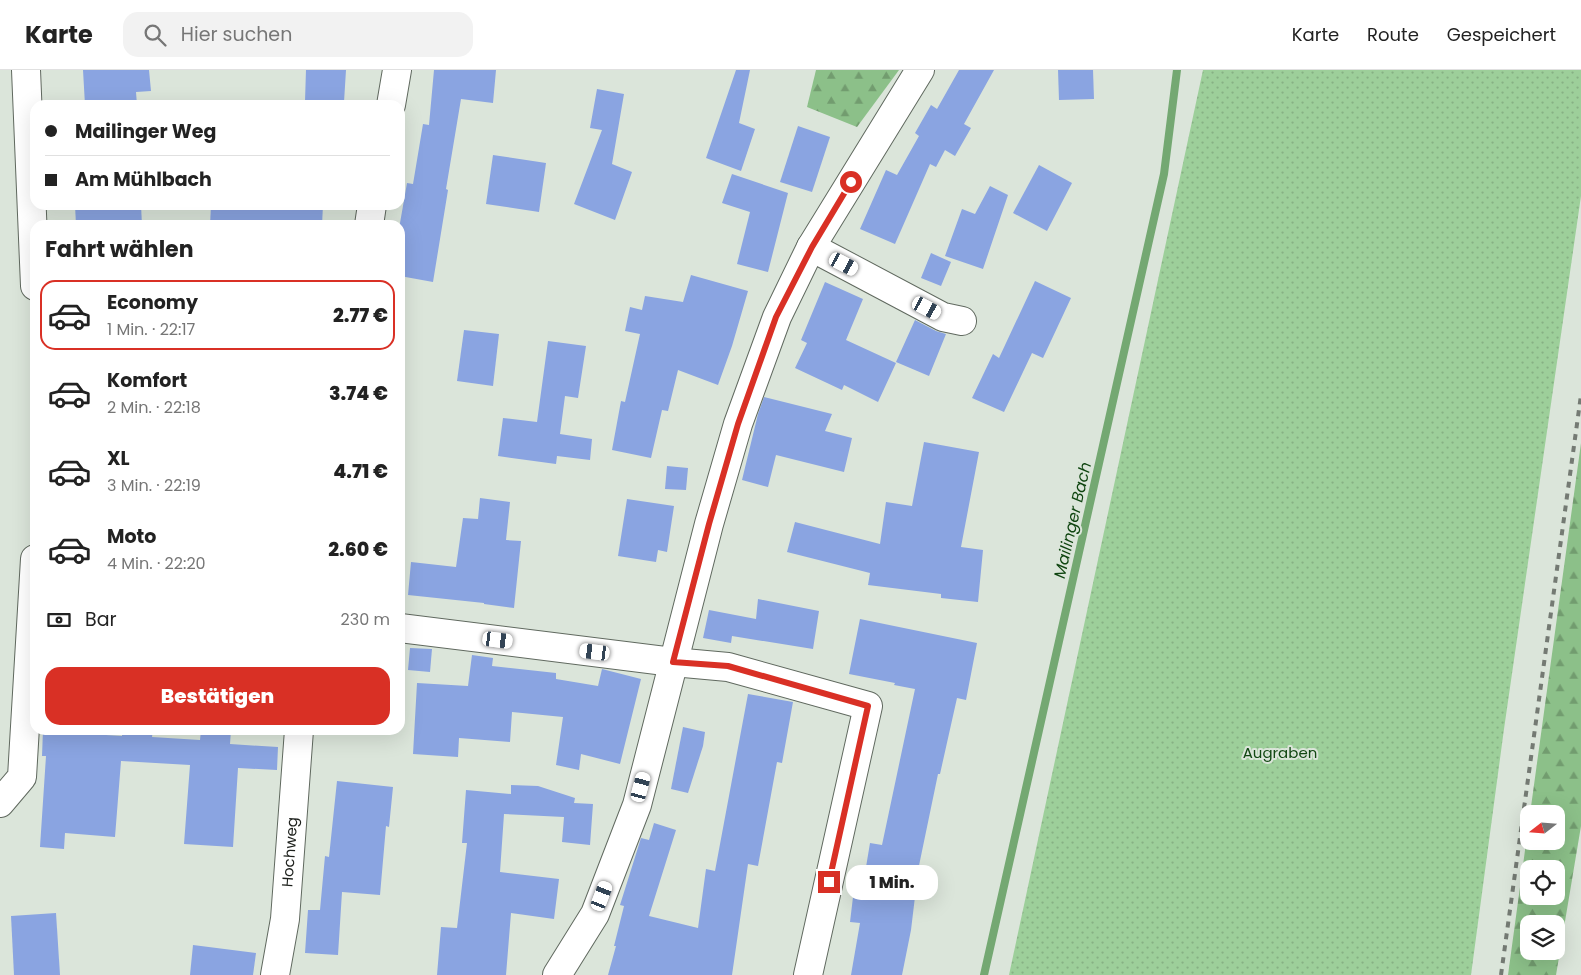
<!DOCTYPE html>
<html lang="de">
<meta charset="utf-8">
<style>
body{margin:0;font-family:Poppins,sans-serif;background:#f2f2f2;color:#222;height:100vh;display:flex;flex-direction:column;font-size:19px;white-space:nowrap}
*{box-sizing:border-box;margin:0}
p{font-size:16px;color:#767676}
.icon{flex:none;width:28px;height:28px;fill:none;stroke:currentColor;stroke-width:2;stroke-linecap:round;stroke-linejoin:round}
.map{position:relative;flex:1;overflow:hidden}
.side{position:absolute;left:30px;top:150px;width:375px;height:515px;display:flex;flex-direction:column;background:#fff;border-radius:15px;box-shadow:0 5px 20px #0002}
.side>*{flex:none}
.banner{position:absolute;left:30px;top:30px;width:375px;height:110px;border-radius:15px;box-shadow:0 5px 20px #0002;display:grid;align-content:center;height:110px;padding:0 15px;background:#fff}
.needle{width:32px;rotate:253deg}
.controls{position:absolute;left:1520px;top:735px;display:grid;gap:10px}
.controls a{display:grid;place-items:center;width:45px;height:45px;border-radius:10px;background:#fff;box-shadow:0 5px 20px #0002;font-size:25px}
.end{position:absolute;width:22px;height:22px;margin:-11px;border:6px solid #d93025;background:#fff;box-shadow:0 0 0 2px #fff}
.from{border-radius:50%}
.bubble{position:absolute;height:35px;border-radius:15px;background:#fff;box-shadow:0 5px 20px #0002;font-size:16px;font-weight:800;line-height:35px;text-align:center}
.car{position:absolute;width:15px;height:30px;margin:-15px -8px;border-radius:6px;box-shadow:0 0 4px 1px #0007;background:linear-gradient(#fff 24%,#345 0 40%,#fff 0 76%,#345 0 86%,#fff 0)}
.banner b{display:flex;align-items:center;gap:18px;height:48px;font-size:19px}
.banner b+b{border-top:1px solid #e0e0e0}
.banner i{width:12px;height:12px;background:#222}
ul{padding:0;list-style:none}
li{display:flex;align-items:center;gap:15px;height:70px;margin:0 10px 8px;padding:0 5px;border:2px solid transparent;border-radius:15px}
li div{flex:1}
li b{display:block;font-size:19px}
li em{font-style:normal;font-weight:800}
li.active{border-color:#d93025}
li>.icon{width:45px;height:45px;stroke-width:1.5}
h2{padding:0 15px;font-size:22px;line-height:60px}
.pay{display:flex;align-items:center;gap:12px;height:55px;padding:0 15px;font-size:19px}
.pay p{margin-inline-start:auto}
.cta{display:flex;gap:10px;margin-top:auto;padding:10px 15px}
.cta a{flex:1;height:58px;border-radius:15px;background:#d93025;color:#fff;font-size:20px;font-weight:800;line-height:58px;text-align:center}
header{display:flex;align-items:center;gap:30px;box-sizing:border-box;height:70px;padding:0 25px;background:#fff;border-bottom:1px solid #e0e0e0}
header strong{font-size:24px}
nav{display:flex;gap:28px;margin-inline-start:auto;font-size:18px}
.search{width:350px;height:45px;background:#f2f2f2;display:flex;align-items:center;gap:12px;box-sizing:border-box;padding:0 18px;border-radius:15px;color:#767676;font-size:19px}
.map>svg:first-child{display:block}
</style>
<header>
<strong>Karte</strong>
<div class="search"><svg class="icon" aria-label="search" viewBox="0 0 24 24"><circle cx="10" cy="10" r="6"/><path d="M15 15l6 6"/></svg>Hier suchen</div>
<nav><a>Karte</a><a>Route</a><a>Gespeichert</a></nav>
</header>
<div class="map">
<svg width="1581" height="905" viewBox="0 0 1581 905">
<defs>
<pattern id="forest-firs" width="22" height="20" patternUnits="userSpaceOnUse" patternTransform="scale(1.25)"><rect width="22" height="20" fill="#8cc089"/><path d="M5 1l3.5 6h-7zM16 11l3.5 6h-7z" fill="#729c6f"/></pattern>
<pattern id="park-dots" width="8" height="8" patternUnits="userSpaceOnUse" patternTransform="scale(1.25)"><rect width="8" height="8" fill="#9dcf9a"/><path d="M2 2h.1M6 6h.1" fill="none" stroke="#87b184" stroke-width="1.8" stroke-linecap="round"/></pattern>
</defs>
<rect width="100%" height="100%" fill="#dbe5da"/>
<g fill="url(#forest-firs)" fill-rule="evenodd">
<polygon points="816,0 899,0 857,57 807,37"/>
<path d="M 1581,373 L 1581,756 L 1556,905 L 1508,905 L 1529,751 L 1529,771 L 1556,771 L 1556,744 L 1530,744 ZM 1529,799 L 1556,799 L 1556,826 L 1529,826 ZM 1529,854 L 1556,854 L 1556,881 L 1529,881 Z"/>
</g>
<polygon fill="url(#park-dots)" points="1203,0 1581,0 1581,126 1504,659 1471,905 1009,905"/>
<g fill="none" stroke-linecap="round" stroke-linejoin="round">
<polyline stroke="#74a872" stroke-width="8" points="984,905 1164,104 1177,0"/>
</g>
<g fill="#8aa4e1">
<polygon points="83,0 149,0 151,21 136,22 137,35 85,35"/>
<polygon points="306,0 346,0 344,32 305,31"/>
<polygon points="434,0 496,0 493,33 461,29 446,119 448,120 433,212 400,206 400,153 407,113 413,114 423,54 429,55"/>
<polygon points="736,0 750,0 739,53 755,59 741,101 706,88"/>
<polygon points="959,0 994,0 964,54 971,58 955,86 945,80 936,97 930,94 895,174 860,159 886,100 897,105 919,66 915,63 931,35 937,39"/>
<polygon points="1058,0 1093,0 1094,29 1059,30"/>
<polygon points="597,19 624,24 612,94 632,102 615,150 574,134 602,60 590,58"/>
<polygon points="798,56 830,67 812,122 780,112"/>
<polygon points="493,85 546,93 539,142 486,134"/>
<polygon points="1039,95 1072,113 1047,161 1013,143"/>
<polygon points="732,104 788,123 768,202 737,194 750,142 722,133"/>
<polygon points="990,116 1008,125 983,199 945,186 962,139 975,144"/>
<polygon points="75,135 141,135 142,155 76,155"/>
<polygon points="211,135 323,135 322,155 210,155"/>
<polygon points="931,183 951,192 941,216 921,208"/>
<polygon points="691,205 748,221 732,276 718,315 678,300 668,341 662,340 651,388 612,380 621,331 625,332 640,264 625,261 630,237 642,240 645,226 683,232"/>
<polygon points="1035,211 1071,228 1043,288 1032,283 1004,342 972,328 993,284 999,288"/>
<polygon points="825,212 863,229 846,270 896,293 878,332 844,315 842,320 795,298 807,273 801,270"/>
<polygon points="915,250 936,261 946,264 929,306 896,292"/>
<polygon points="464,260 499,264 493,316 457,311"/>
<polygon points="548,271 586,276 578,328 565,326 560,364 592,369 590,390 557,386 556,394 498,386 503,348 537,352"/>
<polygon points="764,327 832,344 825,361 852,368 844,402 776,385 768,417 742,410 758,344"/>
<polygon points="924,372 979,382 961,477 983,480 978,532 941,528 941,524 868,515 870,503 787,482 795,452 880,474 886,432 912,436"/>
<polygon points="667,396 688,398 686,420 665,419"/>
<polygon points="480,428 510,432 506,470 521,471 514,538 484,534 484,533 408,525 411,492 456,497 463,448 478,449"/>
<polygon points="627,429 674,436 667,482 658,480 656,492 618,486"/>
<polygon points="758,529 819,541 813,579 732,566 731,573 703,568 709,540 756,549"/>
<polygon points="860,549 977,573 966,630 957,628 940,704 938,704 916,810 917,810 911,860 902,905 851,905 860,853 850,852 856,802 865,803 870,773 882,775 915,619 894,615 895,613 849,604"/>
<polygon points="410,578 432,579 430,602 408,600"/>
<polygon points="472,585 493,588 492,596 556,603 556,609 598,616 602,599 641,609 620,694 581,684 579,700 556,695 563,647 512,642 510,672 459,668 458,687 413,684 417,613 468,616"/>
<polygon points="748,624 793,632 782,693 777,692 758,796 748,794 732,905 608,905 616,876 614,876 624,836 620,835 641,768 649,770 654,753 676,760 649,846 698,858 706,799 715,801"/>
<polygon points="683,657 705,662 703,676 688,723 671,719"/>
<polygon points="43,660 74,660 74,663 122,666 122,660 153,660 152,667 200,670 201,660 231,660 230,674 278,677 277,700 238,698 233,777 184,774 190,695 121,691 115,767 65,763 64,779 40,777 46,686 42,686"/>
<polygon points="337,711 393,717 389,757 386,756 380,825 342,822 338,885 305,883 308,840 320,840 325,786 329,787"/>
<polygon points="511,715 538,716 575,728 574,733 593,734 590,775 562,772 564,747 504,744 500,802 559,809 554,849 511,843 506,905 437,905 441,857 457,858 467,773 462,773 466,720 511,724"/>
<polygon points="56,843 60,905 14,905 11,846"/>
<polygon points="193,875 256,883 253,905 190,905"/>
</g>
<g fill="none" stroke-linecap="round" stroke-linejoin="round">
<defs>
<g id="minor">
<polyline points="26,0 35,216"/>
<polyline points="391,35 397,0"/>
<polyline points="369,155 372,135"/>
<polyline points="811,177 943,247 962,251"/>
<polyline points="400,558 673,592 728,597 868,636 808,905"/>
<polyline points="0,733 22,707 35,489"/>
<path id="s1" d="M 275,905 L 285,849 L 299,660"/>
<polyline points="557,905 595,844 637,735 709,454 738,354 777,247 811,177 920,0"/>
</g>
</defs>
<use href="#minor" stroke="#60695f" stroke-width="30"/>
<use href="#minor" stroke="#fff" stroke-width="28"/>
<polyline stroke="#747a73" stroke-width="4" stroke-dasharray="6 6" stroke-linecap="butt" points="1501,905 1581,325"/>
</g>
<g fill="none" stroke-linecap="round" stroke-linejoin="round">
<polyline stroke="#d93025" stroke-width="6" points="829,812 868,636 728,596 673,592 709,454 738,354 776,247 812,177 851,112"/>
</g>
<g text-anchor="middle" stroke-width="4" stroke-linejoin="round" paint-order="stroke">
<g font-size="15" fill="#124813" stroke="#dbe5da">
<text x="1280" y="688">Augraben</text>
</g>
<g font-size="15" fill="#1d201c" stroke="#dbe5da">
<text dy="5" stroke="none"><textPath href="#s1" startOffset="124">Hochweg</textPath></text>
</g>
<g font-size="16" font-style="italic" fill="#0f4510" stroke="#dbe5da">
<text transform="translate(1072 450) rotate(-77)" y="6">Mailinger Bach</text>
</g>
</g>
</svg>
<div class="controls">
<a><svg class="needle" viewBox="-14 -14 28 28"><path d="M0-13l5 13h-10z" fill="#e53935"/><path d="M0 13l5-13h-10z" fill="#767676"/></svg></a>
<a><svg class="icon" aria-label="locate" viewBox="0 0 24 24"><circle cx="12" cy="12" r="6"/><path d="M12 2v4M12 18v4M2 12h4M18 12h4"/></svg></a>
<a><svg class="icon" aria-label="layers" viewBox="0 0 24 24"><path d="M12 4l9 5-9 5-9-5zM3 14l9 5 9-5"/></svg></a>
</div>
<i class="end from" style="left:851px;top:112px"></i>
<i class="end" style="left:829px;top:812px"></i>
<div class="bubble" style="left:846px;top:795px;width:92px">1 Min.</div>
<i class="car" style="left:844px;top:194px;rotate:118deg"></i>
<i class="car" style="left:927px;top:238px;rotate:118deg"></i>
<i class="car" style="left:498px;top:570px;rotate:97deg"></i>
<i class="car" style="left:595px;top:582px;rotate:277deg"></i>
<i class="car" style="left:641px;top:717px;rotate:15deg"></i>
<i class="car" style="left:602px;top:826px;rotate:21deg"></i>
<div class="banner">
<b><i class="from"></i>Mailinger Weg</b>
<b><i></i>Am Mühlbach</b>
</div>
<section class="side">
<h2>Fahrt wählen</h2>
<ul>
<li class="active"><svg class="icon" aria-label="car" viewBox="0 0 24 24"><path d="M5 17H2v-5l4-1 3-4h7l3 4 3 1v5h-3M9 17h6M6 11h13"/><circle cx="7" cy="17" r="2"/><circle cx="17" cy="17" r="2"/></svg><div><b>Economy</b><p>1 Min. · 22:17</p></div><em>2.77 €</em></li>
<li><svg class="icon" aria-label="car" viewBox="0 0 24 24"><path d="M5 17H2v-5l4-1 3-4h7l3 4 3 1v5h-3M9 17h6M6 11h13"/><circle cx="7" cy="17" r="2"/><circle cx="17" cy="17" r="2"/></svg><div><b>Komfort</b><p>2 Min. · 22:18</p></div><em>3.74 €</em></li>
<li><svg class="icon" aria-label="car" viewBox="0 0 24 24"><path d="M5 17H2v-5l4-1 3-4h7l3 4 3 1v5h-3M9 17h6M6 11h13"/><circle cx="7" cy="17" r="2"/><circle cx="17" cy="17" r="2"/></svg><div><b>XL</b><p>3 Min. · 22:19</p></div><em>4.71 €</em></li>
<li><svg class="icon" aria-label="car" viewBox="0 0 24 24"><path d="M5 17H2v-5l4-1 3-4h7l3 4 3 1v5h-3M9 17h6M6 11h13"/><circle cx="7" cy="17" r="2"/><circle cx="17" cy="17" r="2"/></svg><div><b>Moto</b><p>4 Min. · 22:20</p></div><em>2.60 €</em></li>
</ul>
<div class="pay"><svg class="icon" aria-label="cash" viewBox="0 0 24 24"><path d="M3 7h18v10H3z"/><circle cx="12" cy="12" r="2"/></svg>Bar<p>230 m</p></div>
<div class="cta"><a>Bestätigen</a></div>
</section>
</div>
